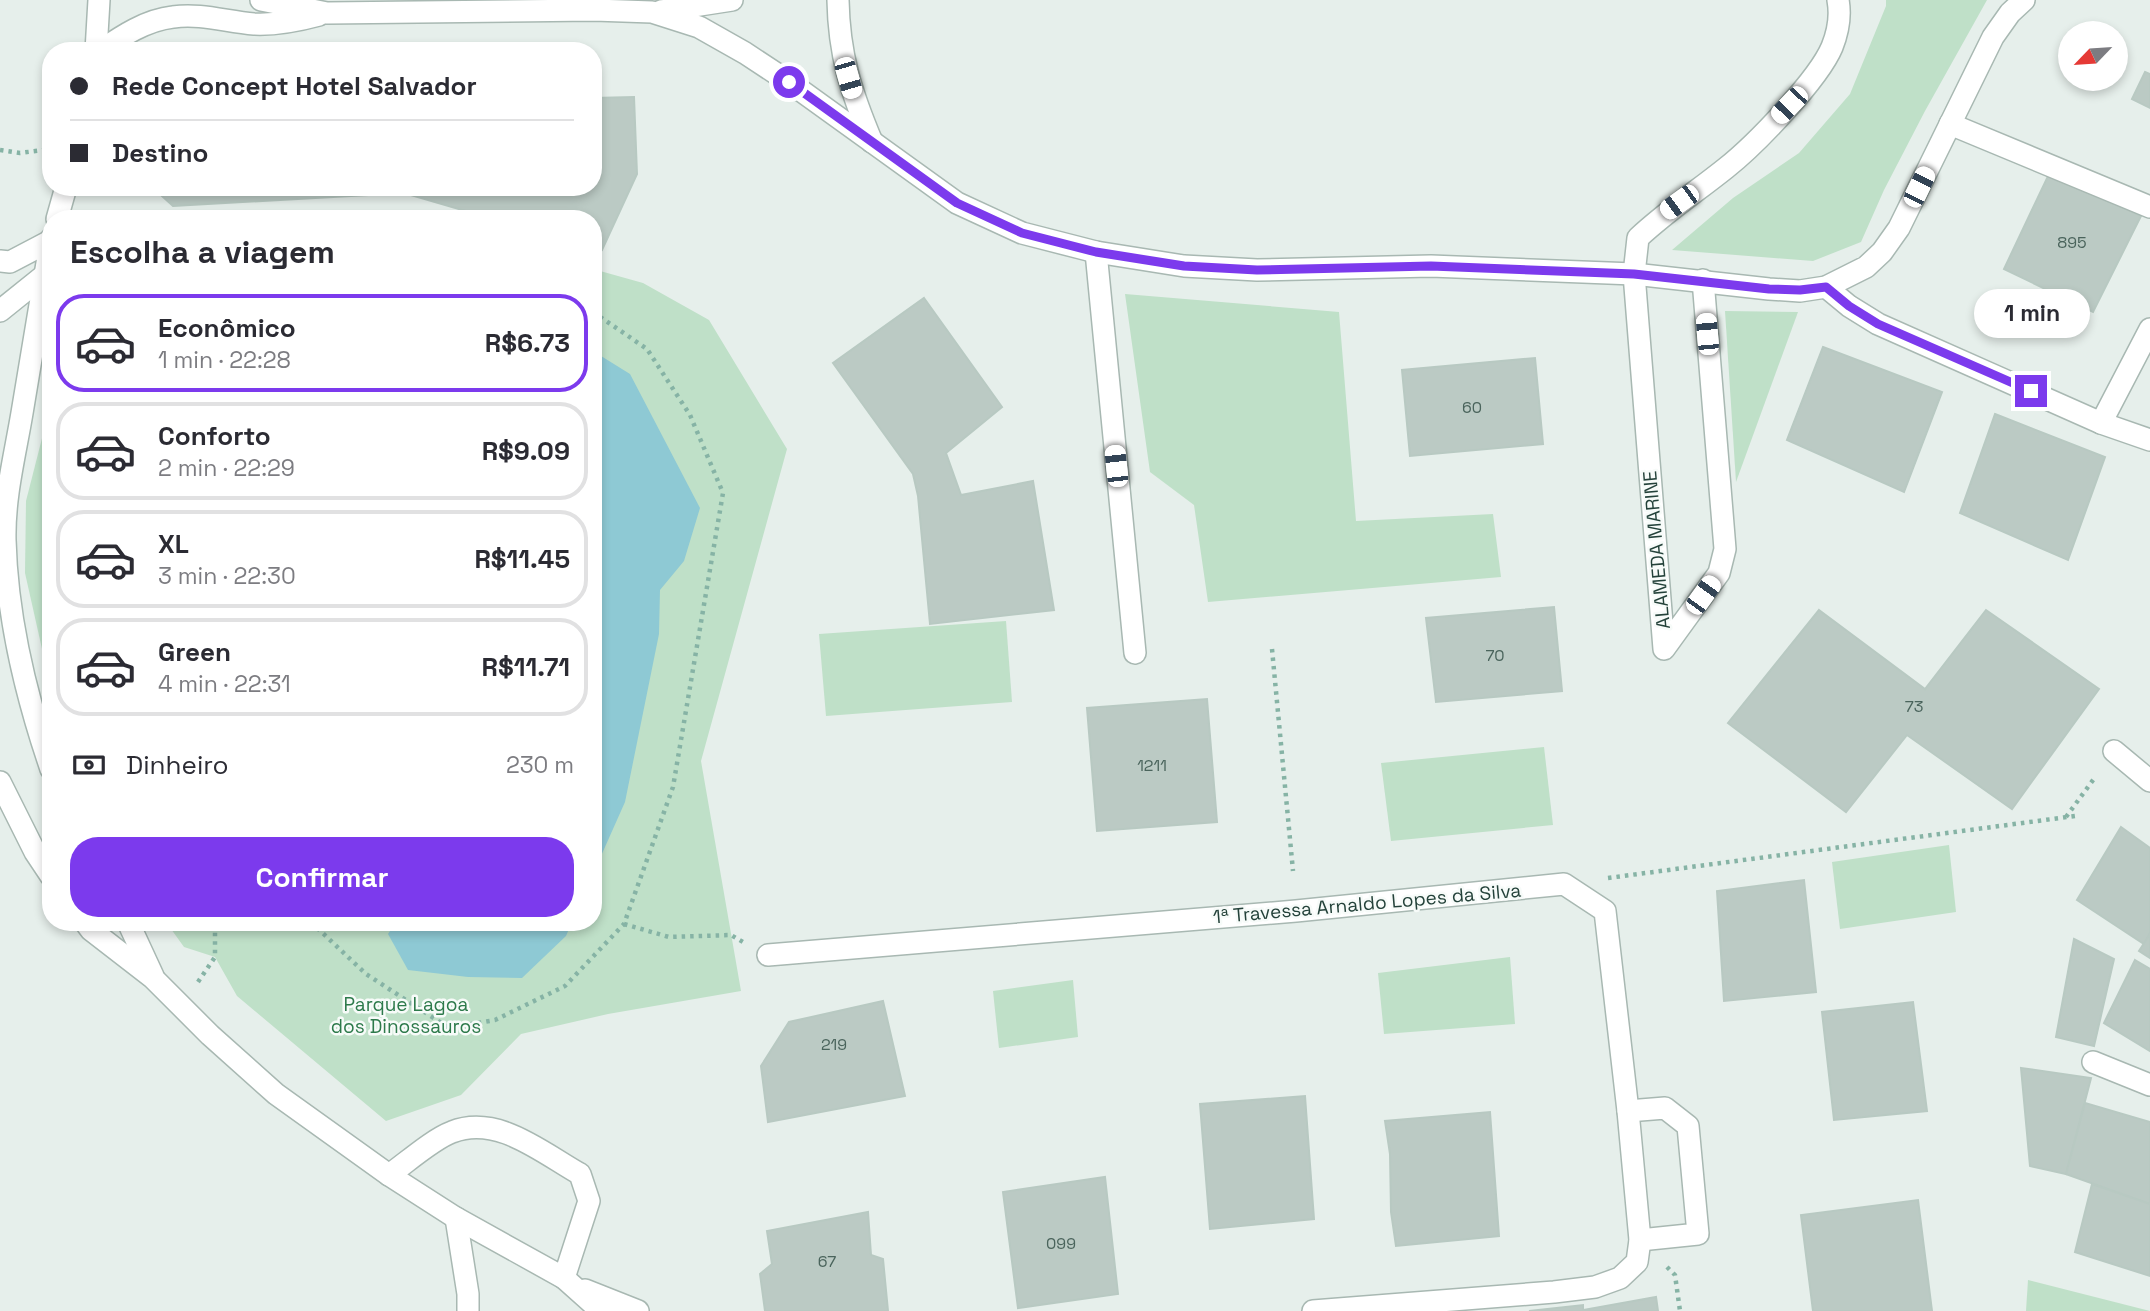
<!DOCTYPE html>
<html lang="pt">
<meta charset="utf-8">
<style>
body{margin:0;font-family:"Space Grotesk",sans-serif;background:#f7f7f7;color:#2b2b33;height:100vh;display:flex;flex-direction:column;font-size:26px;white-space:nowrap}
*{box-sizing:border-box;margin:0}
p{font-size:23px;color:#7c7c81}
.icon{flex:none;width:38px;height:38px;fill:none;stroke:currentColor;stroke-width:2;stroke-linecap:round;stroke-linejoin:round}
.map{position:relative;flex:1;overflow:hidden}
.drawer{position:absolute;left:42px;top:210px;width:560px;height:721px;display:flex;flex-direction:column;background:#fff;border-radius:28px;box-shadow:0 4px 10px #0003}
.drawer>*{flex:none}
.top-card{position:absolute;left:42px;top:42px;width:560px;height:154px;border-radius:28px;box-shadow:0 4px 10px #0003;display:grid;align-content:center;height:154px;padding:0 28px;background:#fff}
.needle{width:46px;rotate:245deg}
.fabs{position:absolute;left:2058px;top:21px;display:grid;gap:14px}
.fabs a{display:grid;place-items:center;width:70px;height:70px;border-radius:50%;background:#fff;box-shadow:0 4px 10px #0003;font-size:35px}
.end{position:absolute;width:32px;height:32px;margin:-16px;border:9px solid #7c3aed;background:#fff;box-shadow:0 0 0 4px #fff}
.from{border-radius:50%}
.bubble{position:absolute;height:49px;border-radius:24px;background:#fff;box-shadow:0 4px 10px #0003;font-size:23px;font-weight:800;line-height:49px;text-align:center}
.car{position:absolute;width:21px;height:42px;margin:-21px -10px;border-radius:9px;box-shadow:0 0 5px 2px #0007;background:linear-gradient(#fff 24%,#345 0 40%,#fff 0 76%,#345 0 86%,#fff 0)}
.top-card b{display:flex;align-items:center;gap:24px;height:66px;font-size:26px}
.top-card b+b{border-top:2px solid #e1e1e2}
.top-card i{width:18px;height:18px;background:#2b2b33}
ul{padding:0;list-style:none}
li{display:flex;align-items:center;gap:21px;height:98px;margin:0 14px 10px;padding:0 14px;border:4px solid #e1e1e2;border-radius:28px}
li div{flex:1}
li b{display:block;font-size:26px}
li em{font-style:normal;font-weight:800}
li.on{border-color:#7c3aed}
li>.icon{width:63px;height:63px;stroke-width:1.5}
h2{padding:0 28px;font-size:32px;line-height:84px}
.pay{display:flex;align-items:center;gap:18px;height:77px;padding:0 28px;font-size:26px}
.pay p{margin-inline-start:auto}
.primary-button{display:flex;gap:14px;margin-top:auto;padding:14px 28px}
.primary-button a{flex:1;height:80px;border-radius:28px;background:#7c3aed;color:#fff;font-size:28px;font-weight:800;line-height:80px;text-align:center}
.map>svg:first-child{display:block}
</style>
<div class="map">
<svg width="2150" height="1311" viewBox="0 0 2150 1311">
<rect width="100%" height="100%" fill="#e6efeb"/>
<g fill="#bfe0c8">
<polygon points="1886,0 1987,0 1925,111 1884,190 1861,242 1813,261 1672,250 1733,198 1799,153 1850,94 1886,6"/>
<polygon points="593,269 643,283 709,320 787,449 701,761 741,991 608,1014 521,1034 461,1095 386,1121 237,996 215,957 184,947 166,922 593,922"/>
<polygon points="1125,294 1339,312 1356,521 1493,514 1501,577 1208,602 1194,505 1150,472"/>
<polygon points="1725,311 1798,312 1736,482"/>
<polygon points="51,403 51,689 25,573 26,501"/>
<polygon points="1006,621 1012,702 826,716 819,634"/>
<polygon points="1544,747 1553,825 1391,841 1381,763"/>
<polygon points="1949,845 1956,912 1840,929 1832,862"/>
<polygon points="1510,957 1515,1024 1384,1034 1378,973"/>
<polygon points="1073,980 1078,1037 999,1048 993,991"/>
<polygon points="2028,1280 2150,1311 2026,1311"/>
</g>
<g fill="#8ec9d4">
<polygon points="593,351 630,374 700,508 684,561 660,590 659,634 625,802 593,874"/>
<polygon points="396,922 572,922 566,936 522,978 468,977 408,970 388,934"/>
</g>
<g fill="#bbcac4" stroke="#b8c9c2" stroke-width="2">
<polygon points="2145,72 2150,74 2150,108 2132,99"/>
<polygon points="634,97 637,174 602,250 593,247 593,219 493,219 404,193 173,206 152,187 593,187 593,98"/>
<polygon points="2049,174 2141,216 2093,312 2004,269"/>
<polygon points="924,298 1002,407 946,453 961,495 1033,481 1054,610 930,624 918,496 913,474 833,363"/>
<polygon points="1823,347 1942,392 1904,492 1787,440"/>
<polygon points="1535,358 1543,444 1410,456 1402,370"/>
<polygon points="1995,414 2105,457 2068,560 1960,513"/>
<polygon points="1554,607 1562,691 1436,702 1426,618"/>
<polygon points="1819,610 1925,689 1986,610 2099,689 2012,809 1907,735 1846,812 1728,723"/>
<polygon points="1207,699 1217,822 1097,831 1087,708"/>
<polygon points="2121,827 2150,848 2150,933 2144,944 2077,900"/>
<polygon points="1804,880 1816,992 1724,1001 1717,891"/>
<polygon points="2150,934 2150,958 2139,951"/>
<polygon points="2074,939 2114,959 2094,1046 2056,1037"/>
<polygon points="2135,960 2150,969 2150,1051 2104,1023"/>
<polygon points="883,1001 905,1096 768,1122 761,1066 789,1022"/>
<polygon points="1913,1002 1927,1111 1834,1120 1822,1012"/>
<polygon points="2021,1068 2091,1078 2066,1174 2030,1166"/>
<polygon points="1305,1096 1314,1219 1210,1229 1200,1104"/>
<polygon points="2085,1103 2150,1122 2150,1204 2066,1174"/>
<polygon points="1490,1112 1499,1236 1396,1246 1391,1212 1390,1154 1385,1121"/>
<polygon points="1105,1177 1118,1294 1018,1308 1003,1192"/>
<polygon points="2092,1184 2150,1204 2150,1276 2075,1252"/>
<polygon points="1918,1200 1932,1311 1813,1311 1801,1215"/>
<polygon points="868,1212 871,1255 883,1259 888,1311 765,1311 760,1274 772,1264 767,1231"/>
<polygon points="1656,1297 1658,1311 1583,1311 1583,1310"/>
<polygon points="1583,1305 1583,1311 1529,1311"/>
</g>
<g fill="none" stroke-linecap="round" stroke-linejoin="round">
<defs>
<g id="minor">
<polyline points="261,0 327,13 594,10 652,12 699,27 745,53 789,82 957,203 1022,233 1096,252 1184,266 1257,270 1431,266 1634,274 1769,289 1800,291 1826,287 1866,267 1882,252 1899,228 1993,37 2010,13 2024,0"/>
<path d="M 838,0 C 839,55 851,92 872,142"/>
<polyline points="661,11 732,0"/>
<polyline points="96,51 99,0"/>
<path d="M 100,51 C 122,36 146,20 173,17 C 201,13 227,22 254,24 C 276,25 297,21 319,15"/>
<polyline points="1950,124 2150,207"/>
<polyline points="57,219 66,187"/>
<path d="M 51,239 C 41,297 32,355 22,413 C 15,455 4,497 5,540 C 7,618 26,696 51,769"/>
<polyline points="1096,252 1135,653"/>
<polyline points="0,261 10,262 50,241"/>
<path d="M 1703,280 L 1725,549 L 1719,573 L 1664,649 L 1634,274 L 1638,238 C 1667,211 1696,192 1726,168 C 1755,145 1818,80 1832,47 C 1838,32 1841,16 1838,0"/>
<polyline points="1826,287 1849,306 1878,324 2101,423 2150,440"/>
<polyline points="0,311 46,274"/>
<polyline points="2101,423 2150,329"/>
<polyline points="2114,751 2150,781"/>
<polyline points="0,782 35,852 51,876"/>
<polyline points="85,922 91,930 153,978 210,1035 276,1094 389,1175 456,1218 564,1278 601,1311"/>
<polyline points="128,922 153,976"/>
<polyline points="768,955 1296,911 1564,884 1605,911 1628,1111 1640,1240 1637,1262 1620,1278 1595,1287 1554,1292 1313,1311"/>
<polyline points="2093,1062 2150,1085"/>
<polyline points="1628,1111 1665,1108 1688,1126 1698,1234 1640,1240"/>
<path d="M 389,1175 C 406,1163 433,1139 452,1132 C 497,1114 541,1152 580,1174 L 589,1201 L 564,1278"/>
<polyline points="456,1218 468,1294 468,1311"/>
<polyline points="585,1290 638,1311"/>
</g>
</defs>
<use href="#minor" stroke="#a8b8b2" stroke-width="24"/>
<g stroke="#86b3a5" stroke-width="4.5" stroke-dasharray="3.5 5" stroke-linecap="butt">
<polyline points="0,150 20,153 51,149"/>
<polyline points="1272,649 1293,871"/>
<polyline points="2066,817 2096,776"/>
<polyline points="1608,878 2075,816"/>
<polyline points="311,922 366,974 449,1028 495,1020 565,986 624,924 673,787 723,493 690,415 647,349 593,312"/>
<polyline points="624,924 669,937 731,935 743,942"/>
<polyline points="198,982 215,957 215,922"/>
<polyline points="1667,1267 1675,1275 1680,1311"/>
</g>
<use href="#minor" stroke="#fff" stroke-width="21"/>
</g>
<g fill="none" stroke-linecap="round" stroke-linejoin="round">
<polyline stroke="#7c3aed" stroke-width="9" points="789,82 957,203 1022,233 1096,252 1184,266 1257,270 1431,266 1634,274 1769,289 1800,290 1826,287 1849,306 1878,324 2031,391"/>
</g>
<g text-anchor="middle" stroke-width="5" stroke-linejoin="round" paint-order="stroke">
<g font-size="16" fill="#4a645c">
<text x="2072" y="248">895</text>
<text x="1472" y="413">60</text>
<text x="1495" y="661">70</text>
<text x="1914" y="712">73</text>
<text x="1152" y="771">1211</text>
<text x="834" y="1050">219</text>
<text x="1061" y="1249">099</text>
<text x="827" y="1267">67</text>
</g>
<g font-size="19" fill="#24423a" stroke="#f7fbf9">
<text transform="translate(1656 550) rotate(-95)" y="7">ALAMEDA MARINE</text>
<text transform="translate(1367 903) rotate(-5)" y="7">1ª Travessa Arnaldo Lopes da Silva</text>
</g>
<g font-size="19" fill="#2d7a4b" stroke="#f7fbf9">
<text x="406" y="1011">Parque Lagoa<tspan x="406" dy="22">dos Dinossauros</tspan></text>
</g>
</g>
</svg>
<div class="fabs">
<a><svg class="needle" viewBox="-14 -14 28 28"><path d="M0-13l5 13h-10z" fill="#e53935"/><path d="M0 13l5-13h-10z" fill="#7c7c81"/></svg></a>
</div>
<i class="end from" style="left:789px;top:82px"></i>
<i class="end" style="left:2031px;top:391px"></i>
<div class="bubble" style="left:1974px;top:289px;width:116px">1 min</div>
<i class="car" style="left:848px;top:78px;rotate:164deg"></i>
<i class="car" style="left:1789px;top:105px;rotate:224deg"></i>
<i class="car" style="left:1919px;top:187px;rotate:26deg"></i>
<i class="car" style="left:1679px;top:202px;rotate:234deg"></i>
<i class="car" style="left:1707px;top:334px;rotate:355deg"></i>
<i class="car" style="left:1116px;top:466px;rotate:354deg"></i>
<i class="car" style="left:1703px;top:595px;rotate:36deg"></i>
<div class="top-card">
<b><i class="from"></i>Rede Concept Hotel Salvador</b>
<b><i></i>Destino</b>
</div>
<section class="drawer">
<h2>Escolha a viagem</h2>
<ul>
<li class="on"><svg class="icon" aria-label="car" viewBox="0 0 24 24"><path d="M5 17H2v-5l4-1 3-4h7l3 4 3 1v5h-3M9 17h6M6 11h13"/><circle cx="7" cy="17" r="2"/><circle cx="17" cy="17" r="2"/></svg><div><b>Econômico</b><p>1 min · 22:28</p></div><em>R$6.73</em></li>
<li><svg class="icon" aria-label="car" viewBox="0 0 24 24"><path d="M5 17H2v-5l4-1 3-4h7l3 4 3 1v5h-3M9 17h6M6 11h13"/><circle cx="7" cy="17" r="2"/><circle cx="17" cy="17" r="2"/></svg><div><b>Conforto</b><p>2 min · 22:29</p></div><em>R$9.09</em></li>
<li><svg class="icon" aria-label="car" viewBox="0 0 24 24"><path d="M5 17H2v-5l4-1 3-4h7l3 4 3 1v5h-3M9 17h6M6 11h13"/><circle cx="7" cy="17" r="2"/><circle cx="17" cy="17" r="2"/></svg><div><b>XL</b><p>3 min · 22:30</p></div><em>R$11.45</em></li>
<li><svg class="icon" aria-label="car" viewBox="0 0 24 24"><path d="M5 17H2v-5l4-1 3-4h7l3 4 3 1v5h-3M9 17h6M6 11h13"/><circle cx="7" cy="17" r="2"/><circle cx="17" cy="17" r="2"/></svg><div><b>Green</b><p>4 min · 22:31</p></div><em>R$11.71</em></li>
</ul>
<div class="pay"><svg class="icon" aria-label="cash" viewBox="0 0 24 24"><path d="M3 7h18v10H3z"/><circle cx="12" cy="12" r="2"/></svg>Dinheiro<p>230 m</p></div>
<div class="primary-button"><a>Confirmar</a></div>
</section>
</div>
